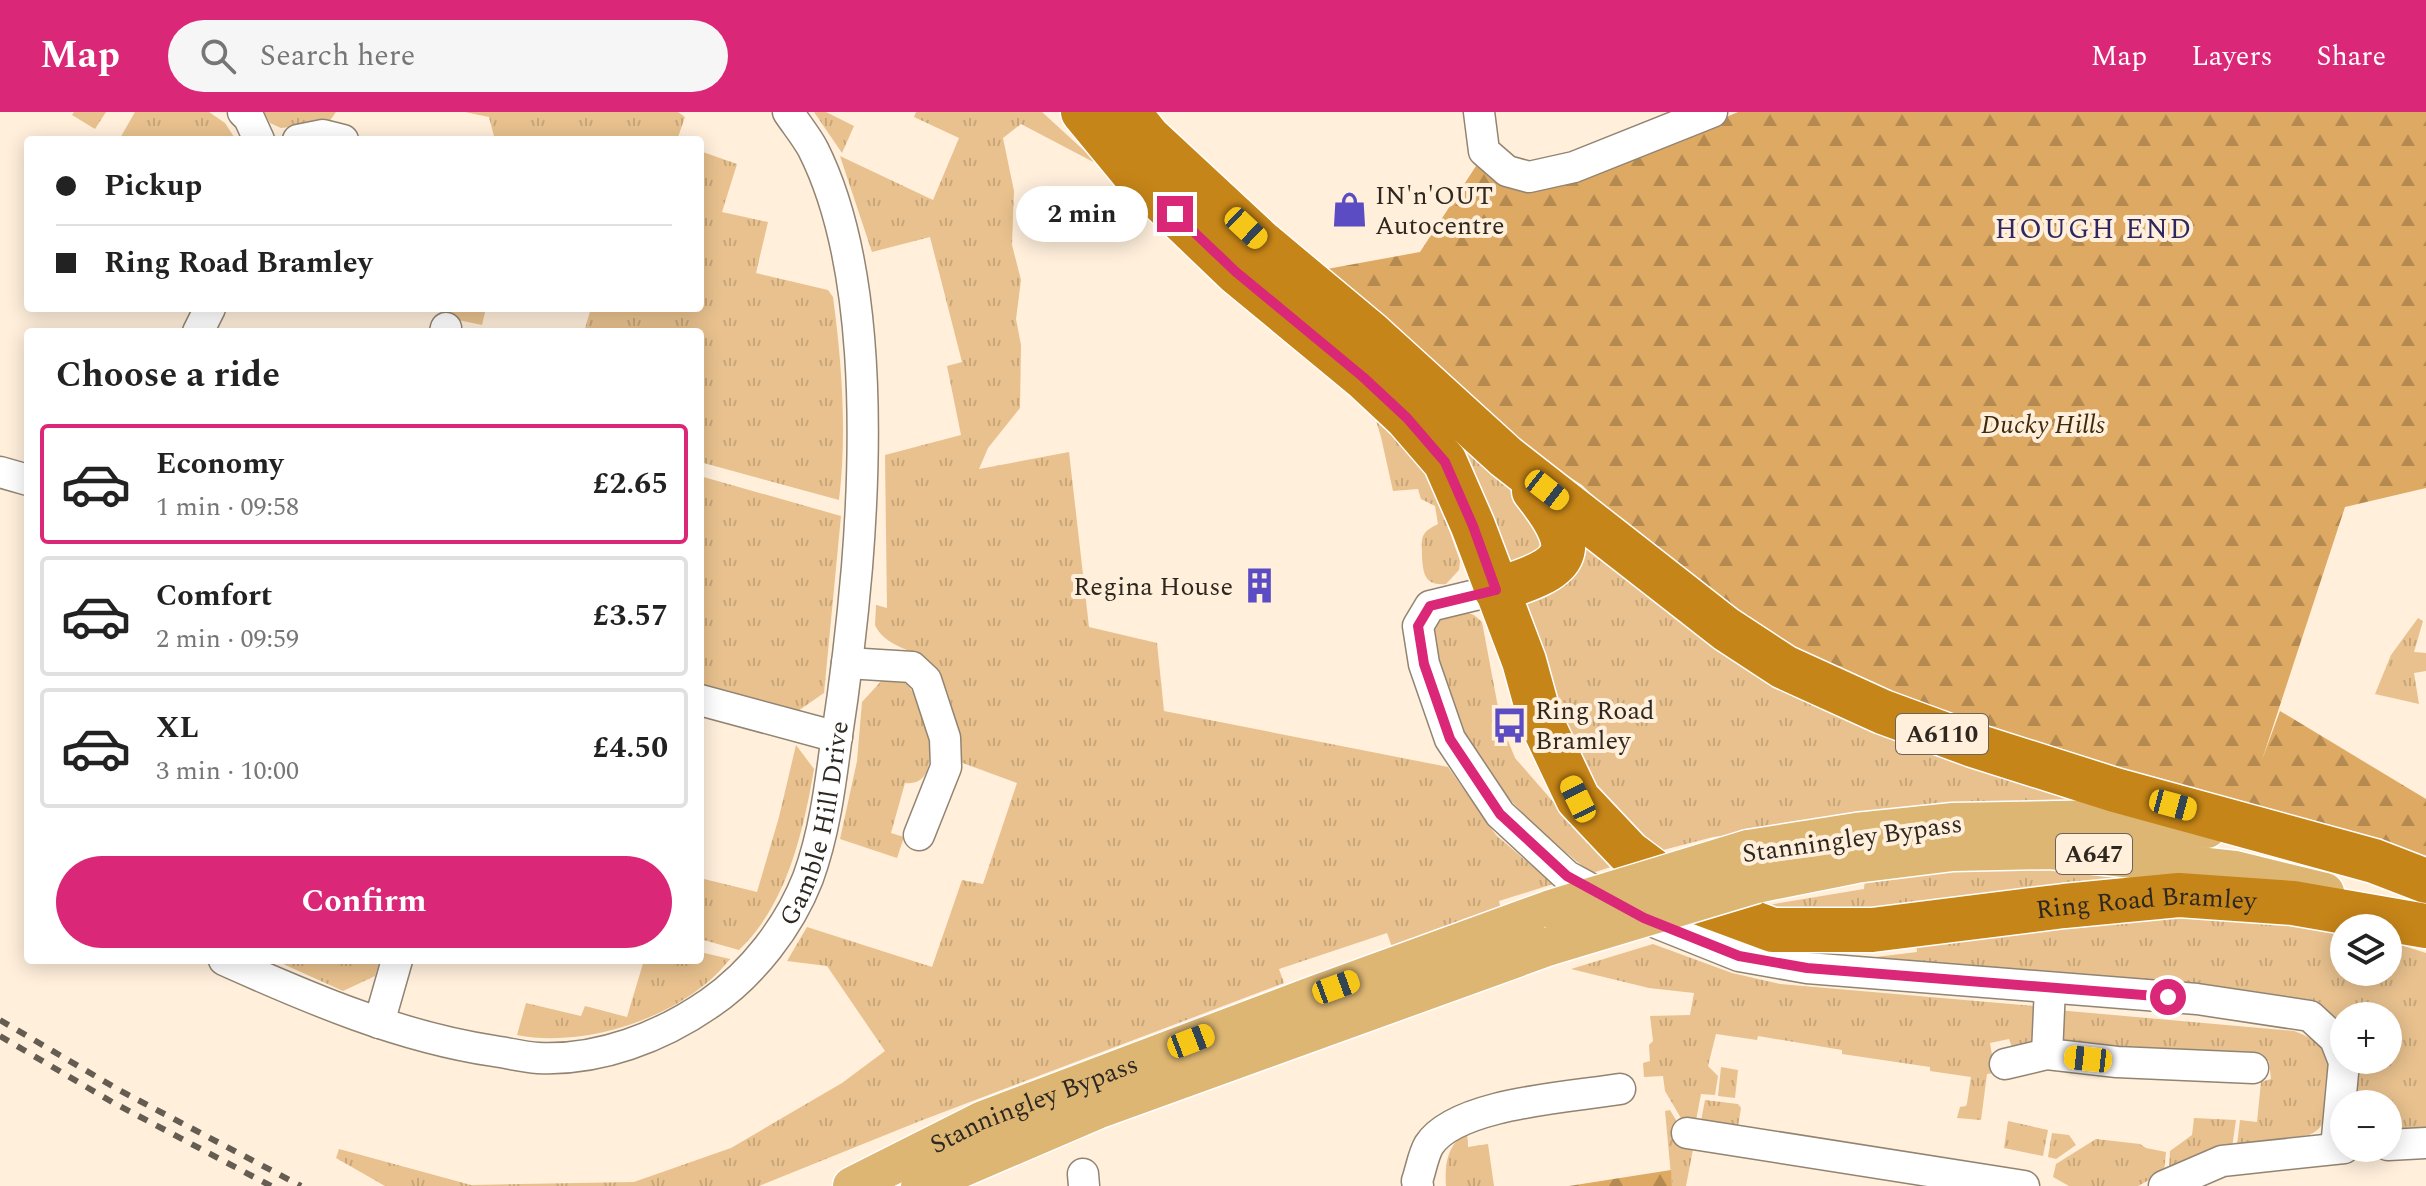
<!DOCTYPE html>
<meta charset="utf-8">
<style>
body{margin:0;font-family:Spectral,serif;background:#f6f6f6;color:#222;height:100vh;display:flex;flex-direction:column;font-size:30px;white-space:nowrap}
*{box-sizing:border-box;margin:0}
p{font-size:26px;color:#767676}
.icon{flex:none;width:44px;height:44px;fill:none;stroke:currentColor;stroke-width:2;stroke-linecap:round;stroke-linejoin:round}
.map{position:relative;flex:1;overflow:hidden}
.sheet{position:absolute;left:24px;top:216px;width:680px;height:636px;display:flex;flex-direction:column;background:#fff;border-radius:8px;box-shadow:0 4px 20px #0003}
.sheet>*{flex:none}
.top-card{position:absolute;left:24px;top:24px;width:680px;height:176px;border-radius:8px;box-shadow:0 4px 20px #0003;display:grid;align-content:center;height:176px;padding:0 32px;background:#fff}
.controls{position:absolute;left:2330px;top:802px;display:grid;gap:16px}
.controls a{display:grid;place-items:center;width:72px;height:72px;border-radius:50%;background:#fff;box-shadow:0 4px 20px #0003;font-size:40px}
.end{position:absolute;width:36px;height:36px;margin:-18px;border:10px solid #db2777;background:#fff;box-shadow:0 0 0 4px #fff}
.from{border-radius:50%}
.bubble{position:absolute;height:56px;border-radius:28px;background:#fff;box-shadow:0 4px 20px #0003;font-size:26px;font-weight:700;line-height:56px;text-align:center}
.car{position:absolute;width:24px;height:48px;margin:-24px -12px;border-radius:10px;box-shadow:0 0 6px 2px #0007;background:linear-gradient(#f5c518 24%,#345 0 40%,#f5c518 0 76%,#345 0 86%,#f5c518 0)}
.top-card b{display:flex;align-items:center;gap:28px;height:76px;font-size:30px}
.top-card b+b{border-top:2px solid #e0e0e0}
.top-card i{width:20px;height:20px;background:#222}
ul{padding:0;list-style:none}
li{display:flex;align-items:center;gap:24px;height:120px;margin:0 16px 12px;padding:0 16px;border:4px solid #e0e0e0;border-radius:8px}
li div{flex:1}
li b{display:block;font-size:30px}
li em{font-style:normal;font-weight:700}
li.current{border-color:#db2777}
li>.icon{width:72px;height:72px;stroke-width:1.5}
h2{padding:0 32px;font-size:36px;line-height:96px}
.action{display:flex;gap:16px;margin-top:auto;padding:16px 32px}
.action a{flex:1;height:92px;border-radius:48px;background:#db2777;color:#fff;font-size:32px;font-weight:700;line-height:92px;text-align:center}
header{display:flex;align-items:center;gap:48px;box-sizing:border-box;height:112px;padding:0 40px;background:#db2777;color:#fff}
header strong{font-size:38px}
nav{display:flex;gap:44px;margin-inline-start:auto;font-size:28px}
.search{width:560px;height:72px;background:#f6f6f6;display:flex;align-items:center;gap:20px;box-sizing:border-box;padding:0 28px;border-radius:44px;color:#767676;font-size:30px}
.map>svg:first-child{display:block}
</style>
<header>
<strong>Map</strong>
<div class="search"><svg class="icon" aria-label="search" viewBox="0 0 24 24"><circle cx="10" cy="10" r="6"/><path d="M15 15l6 6"/></svg>Search here</div>
<nav><a>Map</a><a>Layers</a><a>Share</a></nav>
</header>
<div class="map">
<svg width="2426" height="1074" viewBox="0 0 2426 1074">
<defs>
<pattern id="grass-tufts" width="24" height="20" patternUnits="userSpaceOnUse" patternTransform="scale(2)"><rect width="24" height="20" fill="#e8c18e"/><path d="M3 7l-1-3M5 7V3M7 7l1-3M15 17l-1-3M17 17v-4M19 17l1-3" fill="none" stroke="#c7a67a"/></pattern>
<pattern id="forest-firs" width="22" height="20" patternUnits="userSpaceOnUse" patternTransform="scale(2)"><rect width="22" height="20" fill="#dda963"/><path d="M5 1l3.5 6h-7zM16 11l3.5 6h-7z" fill="#b48a51"/></pattern>
</defs>
<rect width="100%" height="100%" fill="#ffefdb"/>
<g fill="url(#grass-tufts)">
<polygon points="74,0 106,0 95,17 72,3"/>
<polygon points="135,0 209,0 225,11 236,28 119,28"/>
<polygon points="264,0 336,0 329,10 281,16 270,11"/>
<polygon points="465,0 678,0 685,5 677,28 495,28 489,5"/>
<polygon points="814,0 826,0 854,14 842,41"/>
<path d="M 916,0 L 1042,0 L 1101,54 L 1021,12 L 1003,26 L 1014,79 L 1012,133 L 1021,168 L 1016,207 L 1021,233 L 1020,296 L 988,336 L 979,357 L 1069,340 L 1089,515 L 1157,531 L 1164,599 L 1448,655 L 1496,723 L 1553,772 L 1499,789 L 1501,798 L 1393,838 L 1387,821 L 1279,857 L 1284,871 L 920,1009 L 759,1074 L 385,1074 L 336,1046 L 339,1037 L 471,1073 L 634,1070 L 731,1036 L 842,971 L 885,939 L 827,854 L 787,849 L 807,815 L 932,855 L 962,768 L 983,772 L 1017,671 L 960,650 C 958,618 951,561 920,544 C 903,535 884,532 875,513 L 876,493 L 887,496 L 885,343 L 961,323 L 947,254 L 962,250 L 930,125 L 872,140 L 840,44 L 933,88 L 959,26 L 914,5 Z"/>
<polygon points="1111,0 1544,401 1548,436 1506,462 1492,430"/>
<path d="M 700,39 L 737,52 L 722,100 L 768,110 L 756,161 L 828,178 L 833,185 C 842,251 847,322 839,388 L 700,350 L 700,220 L 584,220 L 591,196 L 700,196 Z"/>
<polygon points="440,196 486,196 482,213 439,204"/>
<path d="M 1370,289 L 1431,367 L 1460,449 L 1459,458 L 1446,472 C 1425,474 1423,462 1422,444 C 1422,438 1421,430 1423,424 C 1426,418 1432,415 1438,412 L 1435,394 L 1421,387 L 1418,377 L 1393,379 L 1381,325 Z"/>
<polygon points="700,364 841,404 824,581 795,601 700,572"/>
<polygon points="1571,426 2078,681 2073,692 1814,712 1713,725 1644,743 1594,688 1511,484"/>
<path d="M 1463,499 L 1474,503 L 1482,510 L 1501,611 L 1515,646 L 1576,716 L 1614,754 L 1592,761 C 1538,720 1472,659 1449,593 C 1441,570 1437,544 1431,521 C 1438,504 1446,502 1463,499 Z"/>
<polygon points="2418,506 2423,509 2414,540 2426,541 2426,559 2414,561 2419,592 2375,582 2391,543"/>
<path d="M 884,566 C 891,566 897,565 903,569 C 926,584 949,677 905,671 L 891,721 L 904,725 L 897,746 L 840,727 L 857,649 L 862,590 Z"/>
<path d="M 796,633 L 814,657 C 803,721 787,792 739,838 L 700,827 L 700,766 L 757,780 L 779,705 Z"/>
<polygon points="2000,751 2202,764 1977,794 1752,799 1774,792 1864,777 1865,765"/>
<polygon points="2225,803 2344,820 2344,860 2388,860 2388,829 2426,841 2426,1022 2388,1025 2388,992 2355,992 2357,948 2388,948 2388,904 2344,904 2344,916 2340,910 2320,895 1842,849 1917,840 1916,828 2062,807"/>
<polygon points="1653,832 1732,861 1780,872 2034,894 2038,902 2036,930 2014,941 2009,927 1990,931 1995,961 1987,962 1981,1008 1957,1006 1960,995 1966,994 1967,991 1971,965 1930,959 1930,955 1842,942 1842,938 1758,924 1757,928 1716,922 1708,954 1718,964 1715,983 1701,982 1694,1019 1688,1018 1665,979 1663,964 1644,965 1643,951 1650,949 1649,933 1653,929 1650,904 1690,903 1694,881 1649,876 1571,857"/>
<path d="M 700,840 L 730,847 C 686,904 586,937 517,923 L 526,891 L 581,904 L 585,894 L 627,905 L 644,848 L 700,848 Z"/>
<polygon points="274,848 380,848 375,864 343,879"/>
<path d="M 2057,898 L 2294,919 C 2308,924 2322,931 2328,946 C 2333,959 2328,998 2323,1010 C 2320,1017 2315,1020 2309,1023 L 2237,1033 L 2240,1008 L 2257,1010 L 2261,970 L 2271,967 L 2269,949 L 2069,939 L 2057,932 Z"/>
<polygon points="1721,955 1738,958 1735,986 1718,984"/>
<polygon points="1705,988 1738,992 1741,996 1738,1014 1701,1009"/>
<polygon points="1670,998 1689,1030 1694,1032 1686,1074 1672,1074 1665,999"/>
<polygon points="2194,1006 2236,1008 2232,1036 2169,1058 2170,1039 2192,1023"/>
<polygon points="2008,1009 2048,1018 2043,1044 2004,1036"/>
<path d="M 1467,1019 L 1468,1035 L 1488,1032 L 1494,1074 L 1446,1074 C 1445,1049 1447,1035 1467,1019 Z"/>
<polygon points="2052,1021 2069,1023 2076,1033 2056,1047 2048,1045"/>
<polygon points="2096,1027 2140,1032 2146,1036 2166,1040 2164,1060 2138,1074 2069,1074 2053,1065 2056,1052"/>
</g>
<g fill="url(#forest-firs)">
<path d="M 1738,0 L 2426,0 L 2426,376 L 2345,395 L 2262,648 L 2280,599 L 2426,687 L 2426,746 L 2247,696 L 1883,585 L 1779,528 L 1653,443 L 1582,373 L 1516,331 L 1316,159 L 1420,140 L 1476,54 C 1485,60 1496,73 1506,75 C 1559,85 1686,22 1738,0 Z"/>
<polygon points="1671,1058 1672,1074 1569,1074"/>
</g>
<g fill="none" stroke-linecap="round" stroke-linejoin="round">
<defs>
<g id="minor">
<polyline points="243,0 249,6 259,28"/>
<polyline points="1479,0 1484,39 1507,59 1529,65 1574,55 1712,0"/>
<polyline points="298,28 323,23 343,28"/>
<polyline points="198,220 210,196"/>
<polyline points="445,220 446,216"/>
<polyline points="0,360 28,368"/>
<polyline points="1496,478 1430,494 1418,514 1424,552 1450,627 1500,702 1567,764 1644,806 1739,844 1807,856 2197,887 2310,904 2335,927 2344,950 2336,1036"/>
<polyline points="847,551 912,555 926,568 945,626 946,655 919,723"/>
<polyline points="700,588 837,625"/>
<path id="s1" d="M 224,848 C 311,887 400,925 494,939 C 508,941 523,945 538,946 C 599,949 661,925 710,891 C 752,862 789,815 808,766 C 824,722 830,676 836,630 C 845,572 852,514 857,455 C 867,330 870,150 813,37 C 806,24 796,12 788,0"/>
<polyline points="2050,876 2047,942 2117,950 2253,956"/>
<polyline points="379,911 397,848"/>
<polyline points="2005,952 2047,942"/>
<polyline points="1687,1021 2024,1074"/>
<polyline points="2388,1033 2426,1031"/>
<polyline points="1083,1062 1084,1074"/>
<path d="M 1418,1074 L 1417,1069 C 1421,1058 1423,1043 1429,1033 C 1456,991 1571,985 1620,977"/>
<polyline points="2164,1074 2222,1049 2344,1036"/>
</g>
<g id="major">
<polyline points="1748,737 1856,720 1953,710 2108,707 2207,717"/>
<polyline points="1756,772 1856,752 1953,740 2050,738 2235,758 2325,780"/>
<path id="s2" d="M 852,1074 L 983,1008 L 1309,885 L 1551,797"/>
<polyline points="920,1074 1097,998 1550,834"/>
</g>
<g id="highway">
<path id="s3" d="M 1083,0 L 1135,63 L 1236,160 L 1363,265 L 1407,306 L 1445,350 L 1473,414 L 1524,549 L 1540,607 L 1578,687 L 1629,741 L 1692,788 L 1773,818 L 1872,818 L 2064,794 L 2179,783 L 2293,791 L 2426,814"/>
<polyline points="1128,0 1148,25 1262,131 1371,222 1506,345 1726,517 1784,555 1883,600 1973,633 2115,678 2374,749 2426,769"/>
<path d="M 1496,478 C 1567,456 1585,442 1534,379"/>
</g>
</defs>
<use href="#minor" stroke="#928472" stroke-width="33"/>
<use href="#major" stroke="#fff" stroke-width="41"/>
<use href="#highway" stroke="#fff" stroke-width="47"/>
<use href="#minor" stroke="#fff" stroke-width="30"/>
<use href="#major" stroke="#ddb674" stroke-width="38"/>
<use href="#highway" stroke="#c68518" stroke-width="44"/>
<g stroke="#655d52" stroke-width="6" stroke-dasharray="10 10" stroke-linecap="butt">
<polyline points="0,908 119,978 301,1074"/>
<polyline points="0,924 112,990 271,1074"/>
</g>
<defs>
<g id="major-bridge">
<polyline points="1551,797 1748,737"/>
<polyline points="1550,834 1756,772"/>
</g>
</defs>
<use href="#major-bridge" stroke="#fff" stroke-width="41" stroke-linecap="butt"/>
<use href="#major-bridge" stroke="#ddb674" stroke-width="38"/>
</g>
<g fill="none" stroke-linecap="round" stroke-linejoin="round">
<polyline stroke="#db2777" stroke-width="10" points="1175,102 1236,160 1363,265 1407,306 1445,350 1473,414 1496,478 1430,494 1418,514 1424,552 1450,627 1500,702 1567,764 1644,806 1739,844 1807,856 2168,885"/>
</g>
<defs>
<symbol id="shop-bare" viewBox="-9 -9 18 18"><path d="M-5-2.5h2.3a2.7 3.5 0 0 1 5.4 0H5L5.5 6h-11ZM-1.5-2.5h3a1.5 2.3 0 0 0-3 0Z" fill="#5b4cc4" stroke="#ffefdb" stroke-width="2.5" paint-order="stroke"/></symbol>
<symbol id="building-bare" viewBox="-9 -9 18 18"><path d="M-4-6H4V6H1V3H-1V6H-4ZM-2.5-4.3h1.7v1.8h-1.7ZM.8-4.3h1.7v1.8H.8ZM-2.5-1h1.7V.8h-1.7ZM.8-1h1.7V.8H.8Z" fill="#5b4cc4" stroke="#ffefdb" stroke-width="2.5" paint-order="stroke"/></symbol>
<symbol id="bus-bare" viewBox="-9 -9 18 18"><path d="M-5-6H5V4H4V6H2V4H-2V6H-4V4H-5ZM-3.5-4V0h7V-4ZM-3.5 1.2v1.5H-2V1.2ZM2 1.2v1.5H3.5V1.2Z" fill="#5b4cc4" stroke="#ffefdb" stroke-width="2.5" paint-order="stroke"/></symbol>
</defs>
<g fill-rule="evenodd">
<use href="#shop-bare" x="1324" y="72" width="51" height="51"/>
<use href="#building-bare" x="1234" y="448" width="51" height="51"/>
<use href="#bus-bare" x="1484" y="588" width="51" height="51"/>
</g>
<g text-anchor="middle" stroke-width="8" stroke-linejoin="round" paint-order="stroke">
<g fill="#ffefdb" stroke="#6d6459" stroke-width="2">
<rect x="1896" y="602" width="92" height="40" rx="6"/>
<rect x="2056" y="722" width="76" height="40" rx="6"/>
</g>
<g font-size="24" font-weight="bold" fill="#2e2821">
<text x="1942" y="630">A6110</text>
<text x="2094" y="750">A647</text>
</g>
<g font-size="26" fill="#2e2821" stroke="#ffefdb" text-anchor="start">
<text x="1375" y="92">IN'n'OUT<tspan x="1375" dy="30">Autocentre</tspan></text>
<text x="1233" y="483" text-anchor="end">Regina House</text>
<text x="1535" y="607">Ring Road<tspan x="1535" dy="30">Bramley</tspan></text>
</g>
<g font-size="26" font-style="italic" fill="#402a0b" stroke="#ffefdb">
<text x="2043" y="321">Ducky Hills</text>
</g>
<g font-size="26" fill="#2e2821" stroke="#ffefdb">
<text dy="9" stroke="none"><textPath href="#s1" startOffset="730">Gamble Hill Drive</textPath></text>
<text transform="translate(1852 726) rotate(-8)" y="9">Stanningley Bypass</text>
<text dy="9" stroke="none"><textPath href="#s3" startOffset="1482">Ring Road Bramley</textPath></text>
<text dy="9" stroke="none"><textPath href="#s2" startOffset="200">Stanningley Bypass</textPath></text>
</g>
<g font-size="28" letter-spacing="2" fill="#2c2761" stroke="#ffefdb">
<text x="2094" y="126">HOUGH END</text>
</g>
</g>
</svg>
<div class="controls">
<a><svg class="icon" aria-label="layers" viewBox="0 0 24 24"><path d="M12 4l9 5-9 5-9-5zM3 14l9 5 9-5"/></svg></a>
<a>+</a>
<a>−</a>
</div>
<i class="end from" style="left:2168px;top:885px"></i>
<i class="end" style="left:1175px;top:102px"></i>
<div class="bubble" style="left:1016px;top:74px;width:132px">2 min</div>
<i class="car" style="left:1246px;top:116px;rotate:133deg"></i>
<i class="car" style="left:1547px;top:378px;rotate:128deg"></i>
<i class="car" style="left:1578px;top:687px;rotate:334deg"></i>
<i class="car" style="left:2173px;top:693px;rotate:105deg"></i>
<i class="car" style="left:1336px;top:875px;rotate:70deg"></i>
<i class="car" style="left:1191px;top:929px;rotate:69deg"></i>
<i class="car" style="left:2088px;top:947px;rotate:276deg"></i>
<div class="top-card">
<b><i class="from"></i>Pickup</b>
<b><i></i>Ring Road Bramley</b>
</div>
<section class="sheet">
<h2>Choose a ride</h2>
<ul>
<li class="current"><svg class="icon" aria-label="car" viewBox="0 0 24 24"><path d="M5 17H2v-5l4-1 3-4h7l3 4 3 1v5h-3M9 17h6M6 11h13"/><circle cx="7" cy="17" r="2"/><circle cx="17" cy="17" r="2"/></svg><div><b>Economy</b><p>1 min · 09:58</p></div><em>£2.65</em></li>
<li><svg class="icon" aria-label="car" viewBox="0 0 24 24"><path d="M5 17H2v-5l4-1 3-4h7l3 4 3 1v5h-3M9 17h6M6 11h13"/><circle cx="7" cy="17" r="2"/><circle cx="17" cy="17" r="2"/></svg><div><b>Comfort</b><p>2 min · 09:59</p></div><em>£3.57</em></li>
<li><svg class="icon" aria-label="car" viewBox="0 0 24 24"><path d="M5 17H2v-5l4-1 3-4h7l3 4 3 1v5h-3M9 17h6M6 11h13"/><circle cx="7" cy="17" r="2"/><circle cx="17" cy="17" r="2"/></svg><div><b>XL</b><p>3 min · 10:00</p></div><em>£4.50</em></li>
</ul>
<div class="action"><a>Confirm</a></div>
</section>
</div>
